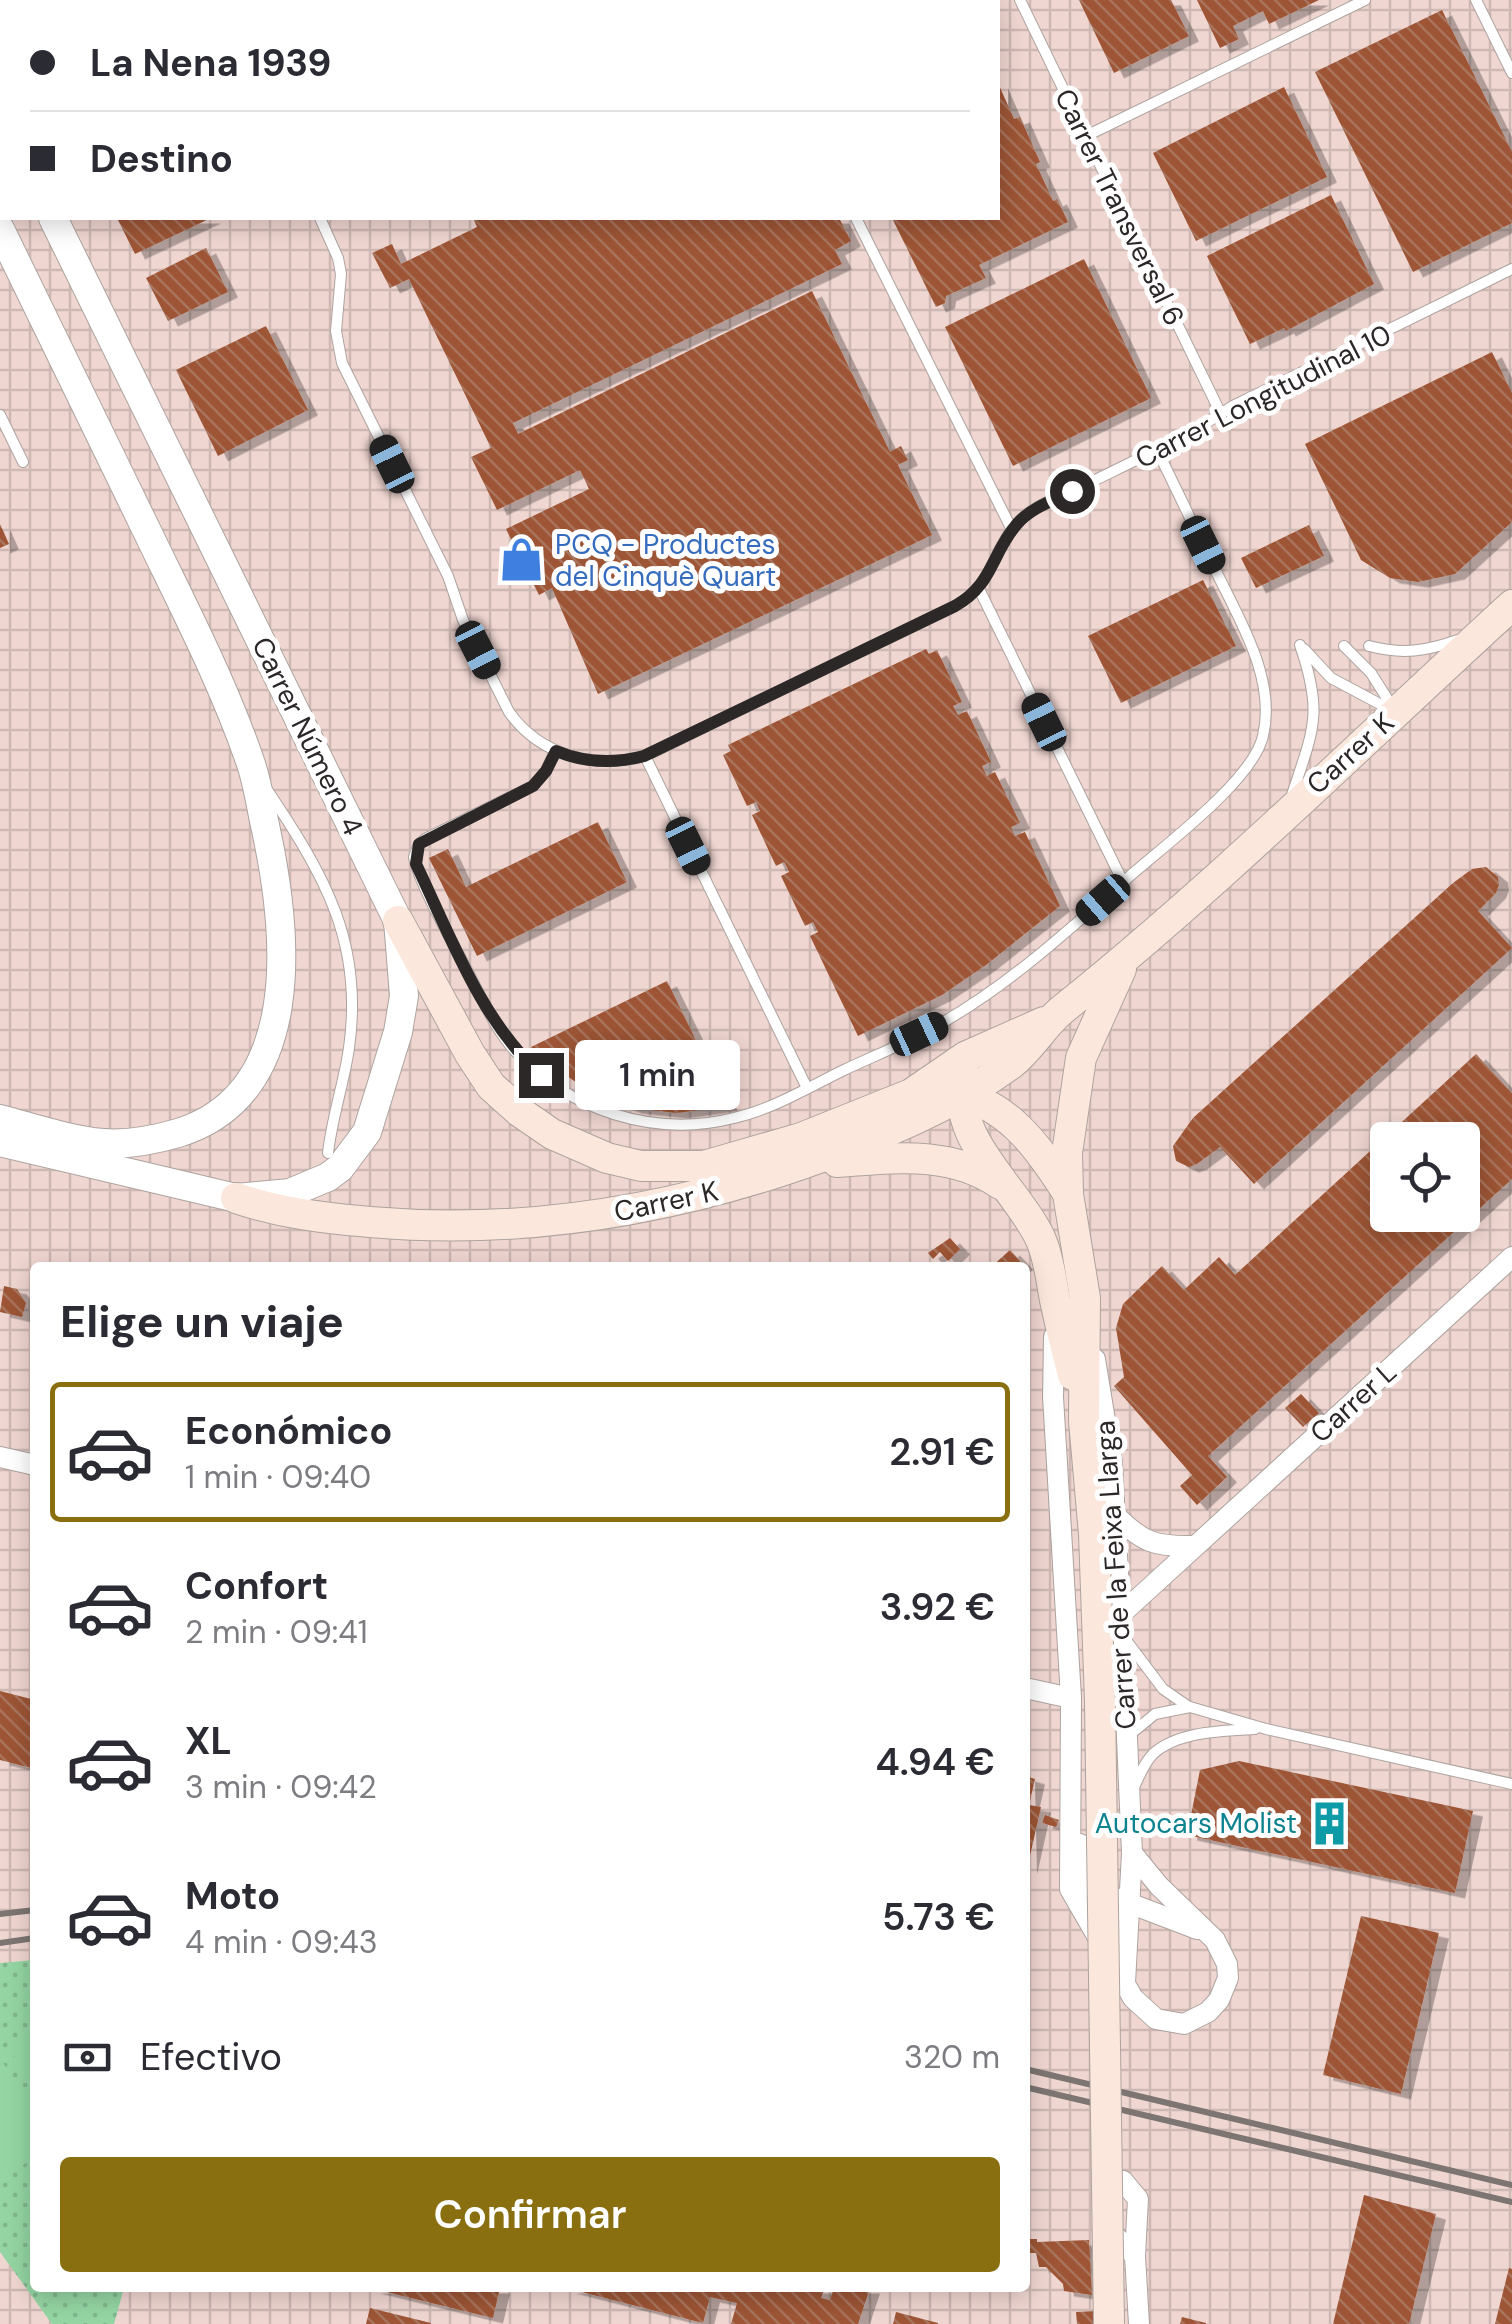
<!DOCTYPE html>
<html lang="es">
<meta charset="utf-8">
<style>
body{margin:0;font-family:"DM Sans",sans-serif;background:#f2f2f3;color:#2b2b33;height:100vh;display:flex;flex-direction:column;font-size:38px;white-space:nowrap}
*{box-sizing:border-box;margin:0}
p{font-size:32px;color:#7c7c81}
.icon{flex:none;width:55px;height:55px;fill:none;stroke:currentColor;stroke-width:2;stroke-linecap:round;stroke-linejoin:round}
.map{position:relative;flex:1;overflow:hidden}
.panel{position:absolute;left:30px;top:1262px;width:1000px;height:1030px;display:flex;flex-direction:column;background:#fff;border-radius:10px;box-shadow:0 5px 25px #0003}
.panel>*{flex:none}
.hud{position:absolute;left:0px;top:0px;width:1000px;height:220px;box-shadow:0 5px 25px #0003;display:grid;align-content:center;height:220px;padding:0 30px;background:#fff}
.buttons{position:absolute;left:1370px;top:1122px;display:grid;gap:20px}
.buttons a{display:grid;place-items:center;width:110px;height:110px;border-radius:10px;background:#fff;box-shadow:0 5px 25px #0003;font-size:50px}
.end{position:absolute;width:45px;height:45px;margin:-22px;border:12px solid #2c2827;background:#fff;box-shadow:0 0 0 5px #fff}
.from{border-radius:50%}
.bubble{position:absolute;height:70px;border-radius:10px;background:#fff;box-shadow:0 5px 25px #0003;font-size:32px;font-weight:600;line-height:70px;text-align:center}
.car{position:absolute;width:30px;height:60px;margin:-30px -15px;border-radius:12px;box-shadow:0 0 8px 2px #0007;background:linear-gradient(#222 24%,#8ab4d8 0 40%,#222 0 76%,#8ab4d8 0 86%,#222 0)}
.hud b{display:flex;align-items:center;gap:35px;height:95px;font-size:38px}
.hud b+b{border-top:2px solid #e1e1e2}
.hud i{width:25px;height:25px;background:#2b2b33}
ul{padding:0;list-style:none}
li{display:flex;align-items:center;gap:30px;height:140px;margin:0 20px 15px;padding:0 10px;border:5px solid transparent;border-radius:10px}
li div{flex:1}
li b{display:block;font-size:38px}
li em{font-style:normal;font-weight:600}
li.on{border-color:#896f0f}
li>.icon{width:90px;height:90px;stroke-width:1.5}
h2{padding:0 30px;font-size:45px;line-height:120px}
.pay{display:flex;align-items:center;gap:25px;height:110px;padding:0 30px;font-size:38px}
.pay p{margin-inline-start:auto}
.cta{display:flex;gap:20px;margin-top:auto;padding:20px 30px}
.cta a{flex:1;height:115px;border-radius:10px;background:#896f0f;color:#fff;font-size:40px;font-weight:600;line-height:115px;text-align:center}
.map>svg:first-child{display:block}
</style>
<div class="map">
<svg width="1512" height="2324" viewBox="0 0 1512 2324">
<defs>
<pattern id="industrial-grid" width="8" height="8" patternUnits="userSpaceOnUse" patternTransform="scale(2.5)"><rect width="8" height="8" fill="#f0d6d1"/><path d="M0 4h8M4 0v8" fill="none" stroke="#ceb8b3"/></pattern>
<pattern id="garden-dots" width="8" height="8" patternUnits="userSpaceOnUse" patternTransform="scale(2.5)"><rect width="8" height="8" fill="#94d5a3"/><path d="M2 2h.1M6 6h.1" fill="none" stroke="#80b78c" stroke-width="1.8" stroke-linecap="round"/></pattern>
<pattern id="building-back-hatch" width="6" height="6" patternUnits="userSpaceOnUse" patternTransform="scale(2.5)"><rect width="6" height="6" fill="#9d5434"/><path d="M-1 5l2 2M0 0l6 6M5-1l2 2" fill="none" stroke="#a8745d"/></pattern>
<filter id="shadow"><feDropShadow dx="10" dy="5.5" stdDeviation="0" flood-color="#0004"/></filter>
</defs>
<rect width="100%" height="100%" fill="#efe4df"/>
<path fill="url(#industrial-grid)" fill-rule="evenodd" d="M 0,0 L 1512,0 L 1512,2324 L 0,2324 ZM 2,2 L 998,2 L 998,218 L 2,218 ZM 1388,1140 L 1462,1140 L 1462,1215 L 1388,1215 ZM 35,1268 L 1025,1268 L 1025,2288 L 35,2288 Z"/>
<polygon fill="url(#garden-dots)" points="35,1960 35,2288 124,2288 114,2324 52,2324 0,2252 0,1963"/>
<g fill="#94d5a3">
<polygon points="35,2026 35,2084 7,2047"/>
<polygon points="0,2059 35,2106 35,2156 7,2177 0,2167"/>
</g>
<g fill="url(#building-back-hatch)" fill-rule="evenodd" filter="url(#shadow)">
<polygon points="1079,0 1171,0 1189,36 1114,73"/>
<polygon points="1197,0 1319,0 1269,24 1263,11 1233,26 1239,39 1220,48"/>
<polygon points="1442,10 1512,152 1512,223 1413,272 1315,72"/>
<polygon points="998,83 1014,119 1020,117 1040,162 1036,164 1053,201 1057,199 1068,222 979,265 986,278 946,296 945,303 936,307 892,218 998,218"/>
<polygon points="1284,87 1327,177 1196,241 1153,153"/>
<polygon points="1331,195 1374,284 1286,331 1284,328 1250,344 1207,256"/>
<polygon points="117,218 211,218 135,254"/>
<polygon points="473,218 839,218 851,241 835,250 842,264 513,423 518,434 812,291 890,452 901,446 908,460 898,465 932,535 598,694 552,588 539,595 506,529 589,489 580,470 497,510 471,457 491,448 409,279 390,288 372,253 392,244 401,264 477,227"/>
<polygon points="206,248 228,292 168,321 146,278"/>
<polygon points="1084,259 1151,398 1013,466 945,327"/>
<polygon points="266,326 308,410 218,456 176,370"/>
<polygon points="1492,352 1512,393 1512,522 1455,574 1418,582 1390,578 1361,560 1305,444"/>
<polygon points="0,524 9,544 0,548"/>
<polygon points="1309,525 1324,556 1256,588 1241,558"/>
<polygon points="1203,580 1236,646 1121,703 1088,636"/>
<polygon points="926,649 929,654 937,650 962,702 953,706 958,715 967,711 991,762 982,766 987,776 995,772 1020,823 1011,827 1015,836 1025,832 1060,906 986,965 942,995 858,1036 810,936 818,932 813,922 805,926 781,876 789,872 787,867 784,862 776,866 752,815 760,811 756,802 747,806 723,755 731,751 728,745"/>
<polygon points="598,822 627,882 477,956 429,858 448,849 466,887"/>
<polygon points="1486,867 1498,877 1499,885 1496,893 1478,911 1512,948 1254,1184 1220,1147 1197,1164 1189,1167 1176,1161 1173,1146 1193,1118 1453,883 1472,869"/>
<polygon points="667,981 728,1106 677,1113 632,1108 588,1090 547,1063 531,1047"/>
<path d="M 1476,1054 L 1512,1093 L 1512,1179 L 1208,1456 L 1227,1477 L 1197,1505 L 1180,1486 L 1192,1475 L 1114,1386 L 1124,1377 L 1116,1328 L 1123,1304 L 1162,1266 L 1184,1290 L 1219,1257 L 1235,1275 ZM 1388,1140 L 1462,1140 L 1462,1215 L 1388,1215 Z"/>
<polygon points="950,1238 960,1249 948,1261 940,1252 933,1259 928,1253"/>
<polygon points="1010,1250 1023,1264 1019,1268 990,1268"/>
<polygon points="4,1286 17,1289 26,1303 22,1317 0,1312"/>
<polygon points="1301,1394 1319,1413 1303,1427 1285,1408"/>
<polygon points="0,1691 35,1700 35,1769 0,1760"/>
<polygon points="1239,1761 1473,1811 1455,1893 1187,1835 1200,1770"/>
<polygon points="1025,1776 1035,1779 1029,1805 1041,1807 1027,1869"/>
<polygon points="1045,1815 1059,1820 1056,1827 1042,1823"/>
<polygon points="1361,1916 1439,1933 1401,2094 1323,2075"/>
<polygon points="1364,2195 1436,2214 1409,2324 1333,2324"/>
<polygon points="1030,2239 1037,2239 1037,2242 1089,2240 1092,2295 1064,2291 1063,2284 1046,2267 1039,2267 1036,2253 1030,2253"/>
<polygon points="1509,2268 1512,2269 1512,2324 1495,2324"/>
<polygon points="370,2288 500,2288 493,2318"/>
<polygon points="566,2288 825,2288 821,2298 830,2300 834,2288 870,2288 858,2324 731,2324 737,2303 710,2297 703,2323"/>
<polygon points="370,2308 431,2323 431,2324 366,2324"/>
<polygon points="1097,2311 1097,2324 1077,2324 1076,2312"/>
<polygon points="896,2312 938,2323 938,2324 893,2324"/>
<polygon points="1182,2317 1206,2323 1206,2324 1180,2324"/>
</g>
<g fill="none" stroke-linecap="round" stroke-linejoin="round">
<defs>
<g id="service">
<polyline points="213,0 214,2"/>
<polyline points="748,0 749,2"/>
<polyline points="1020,0 1221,414"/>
<polyline points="1476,0 1512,73"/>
<polyline points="634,2 639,0"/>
<polyline points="1086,136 1365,0"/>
<path d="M 320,218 L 338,258 L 341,274 L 336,331 L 342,363 L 448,576 L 463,620 L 509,712 C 540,756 594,769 645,756 L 955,606 C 1001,580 991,539 1030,512 C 1048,499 1071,491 1091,482 C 1140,458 1188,436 1233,406 L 1512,269"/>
<polyline points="856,218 1012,530"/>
<polyline points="0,415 23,462"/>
<polyline points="979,589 1123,882"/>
<polyline points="1344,646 1371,673 1395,711"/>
<path d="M 1369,646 C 1403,655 1426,651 1458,640"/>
<polyline points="1304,649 1331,678 1391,710"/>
<path d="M 555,751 L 546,771 L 533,786 L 425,839 L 419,844 L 414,857 C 420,887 457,949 472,980 C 485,1004 496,1030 515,1051 C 569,1111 655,1138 734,1118 C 773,1109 809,1087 844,1070 C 876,1055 909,1042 940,1024 C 1009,985 1070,929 1130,876 C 1165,845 1253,780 1263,736 C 1277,677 1237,616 1213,565 C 1194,527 1176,488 1157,450"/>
<polyline points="645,756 807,1088"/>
<path d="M 268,791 C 324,875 364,942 349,1048 C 344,1083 332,1117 328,1153"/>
<path d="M 1291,798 C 1313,730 1324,715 1300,645"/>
<polyline points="1126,1640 1163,1689 1189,1707"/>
<polyline points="1127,1737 1155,1714 1190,1707 1266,1729 1512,1784"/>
<path d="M 1133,1790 C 1138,1778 1144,1763 1153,1754 C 1178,1731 1224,1731 1255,1729"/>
</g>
<g id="minor">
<polyline points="1054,1337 1053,1397 1071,1698 1070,1889 1133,1998 1156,2019 1184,2024 1208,2012 1219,2000 1228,1978 1227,1964 1215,1940 1159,1886 1132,1853"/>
<polyline points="1095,1359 1112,1463 1127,1738 1132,1853 1125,1983"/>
<polyline points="0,1457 35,1465"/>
<path d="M 1114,1514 C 1142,1542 1154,1547 1194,1546"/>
<polyline points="1120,1615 1512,1257"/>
<polyline points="1025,1688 1071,1698"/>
<polyline points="1080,1844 1087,1887 1197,1929"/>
<polyline points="1135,2256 1108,2229 1107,2192 1123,2181 1138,2199 1135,2256 1139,2324"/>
</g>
<g id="tertiary">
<polyline points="0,108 2,114"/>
<path d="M 0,229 C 49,328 97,429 146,529 C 183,606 223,682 251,764 C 258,785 261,808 266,830 C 288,932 305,1094 178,1133 C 154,1140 128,1145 103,1143 C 69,1140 34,1128 0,1119"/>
<polyline points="0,1142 236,1198 290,1193 328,1177 340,1168 367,1132 398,1032 404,996 398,921 53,218"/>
</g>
<g id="secondary">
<polyline points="398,921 470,1054 491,1086 520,1112 552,1134 607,1158 641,1166 704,1166 801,1138 911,1094 965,1057 1044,1022"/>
<path d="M 968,1080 C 944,1132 1019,1190 1041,1240 C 1049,1258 1051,1280 1055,1300 C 1060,1325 1067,1350 1073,1375"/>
<path d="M 945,1092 C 1005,1099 1037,1145 1067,1192"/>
<path d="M 837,1162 C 895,1158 950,1150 1000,1184"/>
<path d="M 236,1198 C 280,1213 324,1218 370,1222 C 532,1236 692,1207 843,1149 C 902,1127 960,1101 1011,1064 C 1031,1049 1043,1025 1063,1009 C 1220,883 1363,741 1512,605"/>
<polyline points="1094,1534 1084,1421 1085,1298 1068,1194 1067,1153 1081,1058 1121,969"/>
</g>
</defs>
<use href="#service" stroke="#ada39f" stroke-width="12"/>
<use href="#minor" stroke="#ada39f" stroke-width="22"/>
<use href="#tertiary" stroke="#ada39f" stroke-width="30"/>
<use href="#secondary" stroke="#ada39f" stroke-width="32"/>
<use href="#service" stroke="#fff" stroke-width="10"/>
<use href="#minor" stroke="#fff" stroke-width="20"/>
<use href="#tertiary" stroke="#fff" stroke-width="28"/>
<use href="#secondary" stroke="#fbe7db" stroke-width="30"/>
<g stroke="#7c7572" stroke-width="6">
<polyline points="0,1914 35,1910"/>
<polyline points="0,1943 35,1938"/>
<polyline points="1025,2069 1512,2185"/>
<polyline points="1025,2087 1512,2202"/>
</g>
<defs>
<polyline id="secondary-bridge" points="1094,1534 1100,1702 1109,2324"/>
</defs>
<use href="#secondary-bridge" stroke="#ada39f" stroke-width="32" stroke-linecap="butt"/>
<use href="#secondary-bridge" stroke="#fbe7db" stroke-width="30"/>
</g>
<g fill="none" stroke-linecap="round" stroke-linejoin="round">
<path stroke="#2c2827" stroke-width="12" d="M 541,1075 C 480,1019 451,937 416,864 L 419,844 L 533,786 L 546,771 L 556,751 C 585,763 614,764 644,756 L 955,606 C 993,585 991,554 1017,524 C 1031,508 1052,501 1072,491"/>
</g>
<defs>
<symbol id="shop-bare" viewBox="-9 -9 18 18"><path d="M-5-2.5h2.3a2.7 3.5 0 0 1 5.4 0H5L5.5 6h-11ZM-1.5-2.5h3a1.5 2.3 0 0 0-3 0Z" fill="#3f7fe0" stroke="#fff" stroke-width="2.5" paint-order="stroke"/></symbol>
<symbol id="building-bare" viewBox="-9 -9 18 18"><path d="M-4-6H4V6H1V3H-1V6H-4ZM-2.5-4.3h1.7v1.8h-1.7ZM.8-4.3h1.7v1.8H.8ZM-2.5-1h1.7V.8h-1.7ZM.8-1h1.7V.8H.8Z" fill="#0f9aa8" stroke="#fff" stroke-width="2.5" paint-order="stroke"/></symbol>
</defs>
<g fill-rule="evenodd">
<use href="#shop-bare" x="490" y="528" width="63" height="63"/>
<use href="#building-bare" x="1298" y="1792" width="63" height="63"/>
</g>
<g text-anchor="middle" stroke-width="10" stroke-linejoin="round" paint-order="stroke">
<g font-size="28" fill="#2c2827" stroke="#fff">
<text transform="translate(1120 207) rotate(64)" y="10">Carrer Transversal 6</text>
<text transform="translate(1263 396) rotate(-27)" y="10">Carrer Longitudinal 10</text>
<text transform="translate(308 736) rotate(64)" y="10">Carrer Número 4</text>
<text transform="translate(1350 753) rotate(-42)" y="10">Carrer K</text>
<text transform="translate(666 1201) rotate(-12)" y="10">Carrer K</text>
<text transform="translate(1353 1402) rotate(-42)" y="10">Carrer L</text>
<text transform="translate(1115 1575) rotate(-94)" y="10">Carrer de la Feixa Llarga</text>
</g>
<g font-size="28" fill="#366cbe" stroke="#fff" text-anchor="start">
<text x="555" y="554">PCQ - Productes<tspan x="555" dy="32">del Cinquè Quart</tspan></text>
</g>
<g font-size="28" fill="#0d838f" stroke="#fff" text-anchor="end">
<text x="1297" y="1833">Autocars Molist</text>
</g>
</g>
</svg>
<div class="buttons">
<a><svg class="icon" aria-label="locate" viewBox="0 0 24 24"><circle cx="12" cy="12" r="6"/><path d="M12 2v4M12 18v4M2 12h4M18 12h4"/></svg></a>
</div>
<i class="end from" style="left:1072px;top:491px"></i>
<i class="end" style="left:541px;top:1075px"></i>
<div class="bubble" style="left:575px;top:1040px;width:165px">1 min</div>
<i class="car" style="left:392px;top:464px;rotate:334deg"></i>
<i class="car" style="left:1203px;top:545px;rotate:154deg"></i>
<i class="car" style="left:478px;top:650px;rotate:153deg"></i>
<i class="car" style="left:1044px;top:722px;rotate:334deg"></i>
<i class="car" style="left:688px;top:846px;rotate:154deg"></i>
<i class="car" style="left:1103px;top:900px;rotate:229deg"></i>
<i class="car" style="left:919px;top:1034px;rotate:65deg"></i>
<div class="hud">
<b><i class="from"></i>La Nena 1939</b>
<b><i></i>Destino</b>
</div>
<section class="panel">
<h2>Elige un viaje</h2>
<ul>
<li class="on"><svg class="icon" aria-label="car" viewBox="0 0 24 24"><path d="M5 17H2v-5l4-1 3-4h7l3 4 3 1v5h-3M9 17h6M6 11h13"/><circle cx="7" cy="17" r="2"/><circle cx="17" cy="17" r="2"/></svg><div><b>Económico</b><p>1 min · 09:40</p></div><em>2.91 €</em></li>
<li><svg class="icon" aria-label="car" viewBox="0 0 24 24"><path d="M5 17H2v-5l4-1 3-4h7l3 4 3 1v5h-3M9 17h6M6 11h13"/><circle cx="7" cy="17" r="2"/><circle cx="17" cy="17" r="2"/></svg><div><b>Confort</b><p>2 min · 09:41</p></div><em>3.92 €</em></li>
<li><svg class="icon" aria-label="car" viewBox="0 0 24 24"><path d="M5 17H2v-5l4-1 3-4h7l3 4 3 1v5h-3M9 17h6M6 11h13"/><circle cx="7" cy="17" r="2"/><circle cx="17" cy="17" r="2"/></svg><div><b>XL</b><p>3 min · 09:42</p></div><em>4.94 €</em></li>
<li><svg class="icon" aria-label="car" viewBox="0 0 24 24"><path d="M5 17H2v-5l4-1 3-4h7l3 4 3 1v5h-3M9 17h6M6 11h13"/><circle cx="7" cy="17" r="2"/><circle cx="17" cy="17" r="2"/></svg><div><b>Moto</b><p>4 min · 09:43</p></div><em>5.73 €</em></li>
</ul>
<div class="pay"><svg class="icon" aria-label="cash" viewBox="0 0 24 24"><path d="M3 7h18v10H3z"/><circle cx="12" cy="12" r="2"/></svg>Efectivo<p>320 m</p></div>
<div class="cta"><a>Confirmar</a></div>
</section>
</div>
